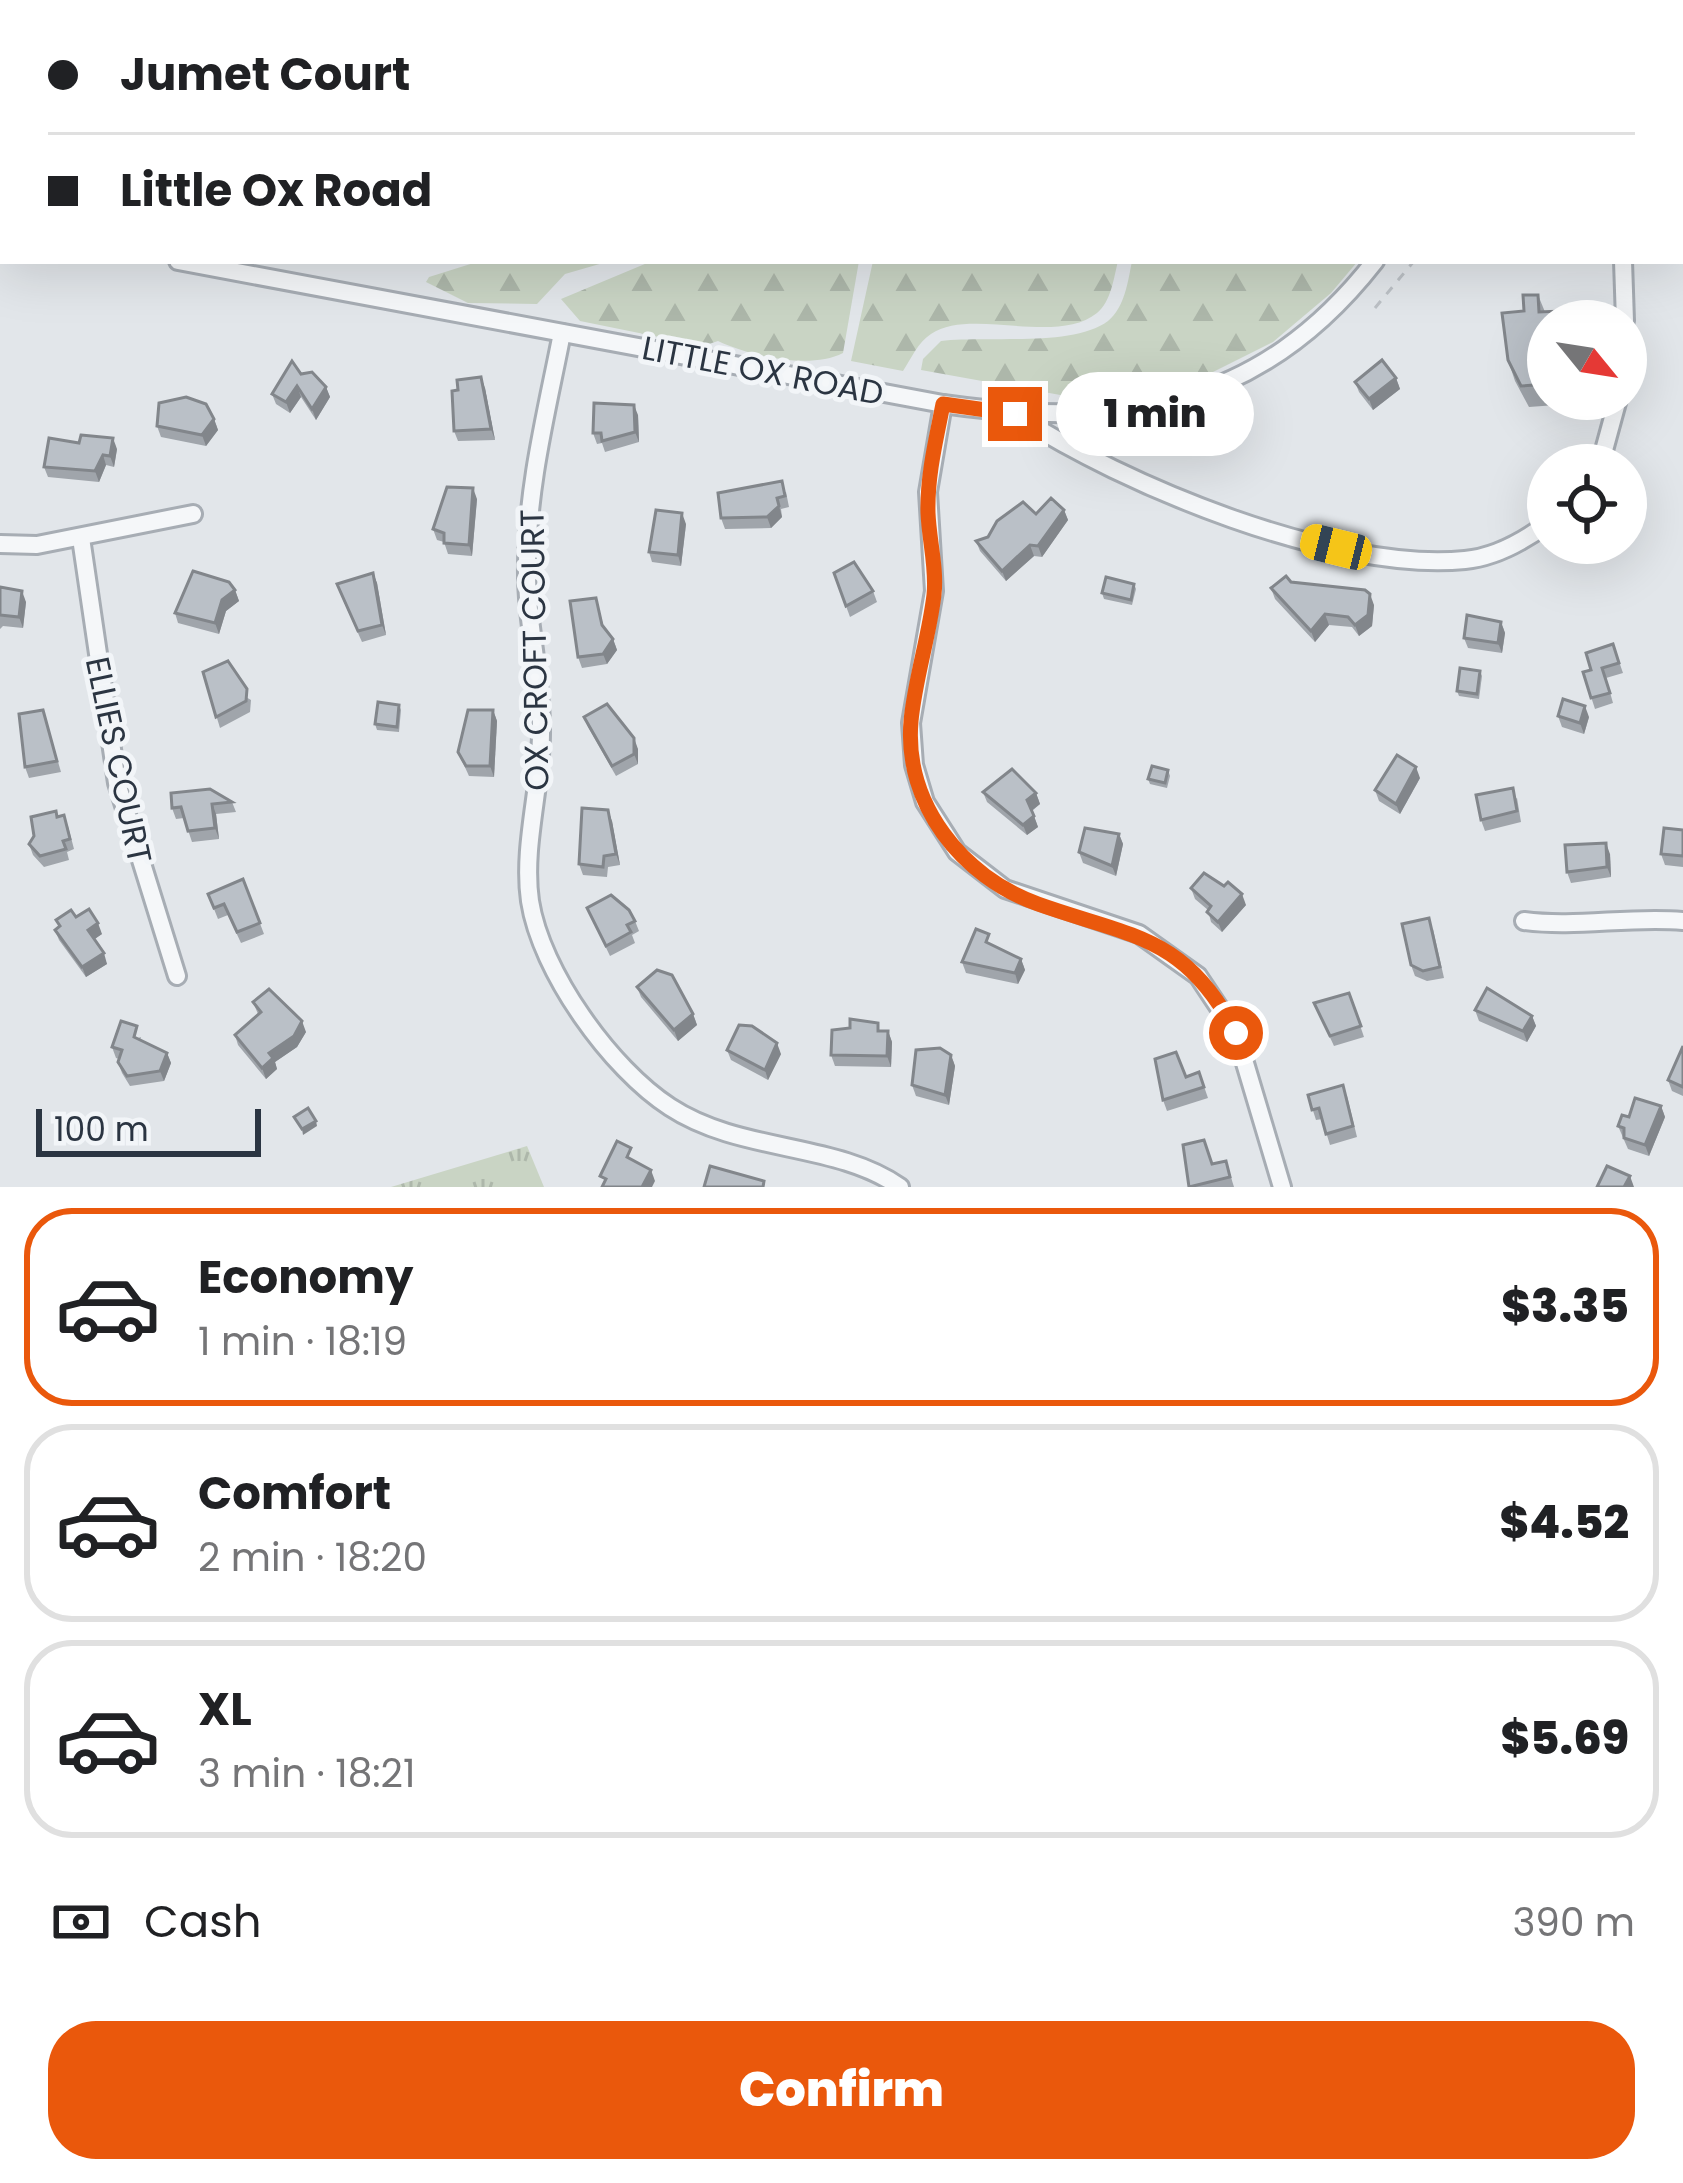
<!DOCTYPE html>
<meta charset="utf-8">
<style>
body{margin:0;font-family:Poppins,sans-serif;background:#f6f6f6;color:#202124;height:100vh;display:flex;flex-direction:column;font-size:45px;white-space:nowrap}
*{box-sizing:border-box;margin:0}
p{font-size:39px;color:#757577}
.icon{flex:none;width:66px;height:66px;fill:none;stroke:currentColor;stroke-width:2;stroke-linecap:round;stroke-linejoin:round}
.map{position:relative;height:1187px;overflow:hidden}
.details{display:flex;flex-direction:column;background:#fff;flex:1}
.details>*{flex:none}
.banner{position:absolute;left:0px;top:0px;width:1683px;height:264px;box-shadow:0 12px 48px #0002;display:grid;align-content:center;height:264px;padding:0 48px;background:#fff}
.needle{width:78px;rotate:120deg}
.controls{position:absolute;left:1527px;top:300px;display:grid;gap:24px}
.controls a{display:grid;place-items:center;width:120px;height:120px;border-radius:50%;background:#fff;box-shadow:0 12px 48px #0002;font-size:60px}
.scale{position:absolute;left:36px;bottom:30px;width:225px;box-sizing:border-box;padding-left:12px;border:6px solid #2b3542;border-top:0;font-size:33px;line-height:42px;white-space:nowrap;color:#2b3542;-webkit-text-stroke:9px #f2f5f8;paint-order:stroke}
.end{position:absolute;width:54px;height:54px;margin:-27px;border:15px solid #ea580c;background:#fff;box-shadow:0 0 0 6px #fff}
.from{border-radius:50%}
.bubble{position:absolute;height:84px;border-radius:42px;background:#fff;box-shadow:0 12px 48px #0002;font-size:39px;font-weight:800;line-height:84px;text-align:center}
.car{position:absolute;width:36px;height:72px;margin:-36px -18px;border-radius:15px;box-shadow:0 0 9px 3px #0007;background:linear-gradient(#f5c518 24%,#345 0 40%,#f5c518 0 76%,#345 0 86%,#f5c518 0)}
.banner b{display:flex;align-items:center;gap:42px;height:114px;font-size:45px}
.banner b+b{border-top:3px solid #e0e0e0}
.banner i{width:30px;height:30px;background:#202124}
ul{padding:21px 0 0;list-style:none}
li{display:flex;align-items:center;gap:36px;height:198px;margin:0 24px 18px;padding:0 24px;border:6px solid #e0e0e0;border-radius:48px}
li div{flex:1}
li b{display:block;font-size:45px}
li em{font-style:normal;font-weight:800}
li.current{border-color:#ea580c}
li>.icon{width:108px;height:108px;stroke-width:1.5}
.pay{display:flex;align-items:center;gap:30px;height:132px;padding:0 48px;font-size:45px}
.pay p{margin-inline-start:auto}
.button{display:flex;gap:24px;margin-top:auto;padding:24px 48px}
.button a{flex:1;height:138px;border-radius:48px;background:#ea580c;color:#fff;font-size:48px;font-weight:800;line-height:138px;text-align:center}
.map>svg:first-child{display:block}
</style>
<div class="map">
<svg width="1683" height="1187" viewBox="0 0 1683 1187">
<defs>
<pattern id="forest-firs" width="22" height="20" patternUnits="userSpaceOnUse" patternTransform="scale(3)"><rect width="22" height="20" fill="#c9d4c4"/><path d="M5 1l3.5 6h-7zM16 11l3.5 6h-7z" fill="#adb7aa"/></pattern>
<pattern id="park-tufts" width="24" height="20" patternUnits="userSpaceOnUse" patternTransform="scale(3)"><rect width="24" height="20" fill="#c9d4c4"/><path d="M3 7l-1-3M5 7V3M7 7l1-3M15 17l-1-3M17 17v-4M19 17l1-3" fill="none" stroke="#adb7aa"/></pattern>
</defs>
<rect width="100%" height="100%" fill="#e2e6ea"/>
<g fill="url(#forest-firs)">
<polygon points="883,0 1273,0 1275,3 882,3"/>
<polygon points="480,261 610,261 565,274 537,304 468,303 426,282 429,277"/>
<path d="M 652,261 L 859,261 L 843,353 C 810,370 750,356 718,341 L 703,346 L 580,321 L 561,299 Z"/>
<path d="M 873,261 L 1118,261 C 1114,277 1111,302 1097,313 C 1056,346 971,307 931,334 C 918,342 911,359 903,371 L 851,361 Z"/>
<path d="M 1132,261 L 1358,261 L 1331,293 L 1273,342 L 1209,374 L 1167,372 L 1104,397 L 1077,398 L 921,370 L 923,359 L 941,341 C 984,335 1072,348 1108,321 C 1125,307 1128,281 1132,261 Z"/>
</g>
<polygon fill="url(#park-tufts)" points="527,1146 544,1187 391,1187"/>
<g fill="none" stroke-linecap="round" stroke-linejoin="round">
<defs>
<g id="minor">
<polyline points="1543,0 1545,3"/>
<polyline points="1497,3 1498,0"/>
<polyline points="1614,3 1615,0"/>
<polyline points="0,228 3,229"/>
<path d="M 178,261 L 943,404 C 1120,429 1259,410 1375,261"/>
<polyline points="1623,261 1625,321"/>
<path d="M 562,333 C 547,410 527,487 527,566 C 526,621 541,674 541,729 C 542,786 522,845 530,901 C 541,972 611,1069 670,1107 C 740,1153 836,1142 900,1187"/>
<polyline points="943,404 928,492 934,591 911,723 914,765 925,802 957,852 1005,889 1139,934 1198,976 1236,1033 1282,1187"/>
<path d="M 1016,415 C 1123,485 1335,573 1465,560 C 1496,557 1524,541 1548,523"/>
<polyline points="1600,465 1618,399"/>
<polyline points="81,538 117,783 177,976"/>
<polyline points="0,544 37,545 193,514"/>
<path d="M 1524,921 C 1577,928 1629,916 1683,921"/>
</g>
</defs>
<use href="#minor" stroke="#a7adb4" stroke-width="22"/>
<polyline stroke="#bcc1c6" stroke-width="3" stroke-dasharray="9 9" stroke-linecap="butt" points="1375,308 1414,261"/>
<use href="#minor" stroke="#f5f7f9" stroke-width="16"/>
</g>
<g fill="#a0a5ab">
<polygon points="1680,39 1683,40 1683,177 1680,178"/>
<polygon points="1538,295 1545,312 1561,311 1565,321 1548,321 1548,399 1558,399 1556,405 1529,407 1515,381 1508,360 1524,311"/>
<polygon points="301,374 326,387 330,397 316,420 301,397 290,413 276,404 272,394"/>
<polygon points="1396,378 1400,389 1373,410 1359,392 1355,382"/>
<polygon points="485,388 495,440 458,441 454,431"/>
<polygon points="638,415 639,442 605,452 602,443 597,444 593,433"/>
<polygon points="214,419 218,430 206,446 161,437 157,426"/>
<polygon points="117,449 114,467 106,465 99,482 48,477 44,467"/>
<polygon points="786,492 789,507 781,509 782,517 771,528 725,529 721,518"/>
<polygon points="477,499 472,556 448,554 444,542 437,540 433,529"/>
<polygon points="1064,510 1068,520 1042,557 1034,556 1006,581 980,551 976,541 988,537 1036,514"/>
<polygon points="686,524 681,566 652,562 649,552"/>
<polygon points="373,573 377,583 386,635 362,642 341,595"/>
<polygon points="834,573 873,591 877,602 850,617"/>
<polygon points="1291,582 1374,605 1372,626 1359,636 1352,627 1329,625 1315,642 1275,599 1271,588"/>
<polygon points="1134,584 1136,589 1132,605 1104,599 1102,593"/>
<polygon points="0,587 26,602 23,628 3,626 0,629"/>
<polygon points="235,590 239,601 226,611 219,634 178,623 175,613"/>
<polygon points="596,598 604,628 613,639 617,650 607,664 582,668 578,657"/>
<polygon points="1501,622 1505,633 1502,653 1468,648 1464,638"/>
<polygon points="1613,644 1623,673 1606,678 1613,703 1595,709 1583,672 1591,670"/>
<polygon points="1480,671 1482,676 1479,699 1459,696 1457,691"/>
<polygon points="203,672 251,700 250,712 220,728"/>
<polygon points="399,705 401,710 399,732 377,730 375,724"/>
<polygon points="43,710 61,772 29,778 25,767"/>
<polygon points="493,710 497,721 494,777 469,776 458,752"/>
<polygon points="1558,716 1589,717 1584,734 1562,727"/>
<polygon points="584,717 638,749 638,764 616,776 588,727"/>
<polygon points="1168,770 1170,776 1167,788 1150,784 1148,779"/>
<polygon points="1420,778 1400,814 1379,801 1375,790"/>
<polygon points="983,792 1036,793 1040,804 1032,811 1038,827 1027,835 987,802"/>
<polygon points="1517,798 1521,822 1485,831 1481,820"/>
<polygon points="232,802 236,812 216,814 219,839 192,842 184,818 176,819 172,808"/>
<polygon points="57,817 68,826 74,849 67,852 69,860 44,867 33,855 29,844"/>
<polygon points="612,821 620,865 608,867 607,877 583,875 579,864"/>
<polygon points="1683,830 1683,867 1665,865 1661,854"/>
<polygon points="1119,834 1123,844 1116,876 1083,863 1079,852"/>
<polygon points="1610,854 1611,877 1571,883 1567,872"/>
<polygon points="243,879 264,934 241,943 228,915 218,919 208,894"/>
<polygon points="1191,888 1246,905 1222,932 1211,922 1208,910 1195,899"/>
<polygon points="587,908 635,921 639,931 632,935 635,943 610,956"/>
<polygon points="76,917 102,934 94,939 107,964 86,977 59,940 55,930 59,927 56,920"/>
<polygon points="1433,929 1444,978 1427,981 1415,976 1411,965"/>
<polygon points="993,945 1021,959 1025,970 1018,984 966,973 962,962"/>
<polygon points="637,987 693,1014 697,1025 678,1041 641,997"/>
<polygon points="1349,993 1364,1037 1334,1046 1314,1003"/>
<polygon points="253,1002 306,1032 297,1047 275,1062 277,1069 266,1079 238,1045 235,1035 258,1014"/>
<polygon points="1475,1010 1532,1016 1536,1026 1527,1042 1479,1021"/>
<polygon points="881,1031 888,1031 892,1042 891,1067 835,1066 831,1055"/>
<polygon points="141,1037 140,1040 167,1053 171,1063 164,1081 130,1086 122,1073 118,1062 119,1059 116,1058 112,1047"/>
<polygon points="1683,1046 1683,1096 1672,1091 1668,1080"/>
<polygon points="727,1050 781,1054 768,1080 731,1060"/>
<polygon points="951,1055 955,1066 949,1105 916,1096 912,1085"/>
<polygon points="1199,1072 1208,1098 1167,1111 1163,1100 1186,1077"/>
<polygon points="1308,1095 1347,1096 1357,1137 1330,1145 1322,1119 1316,1120"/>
<polygon points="1661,1106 1665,1117 1649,1156 1628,1149 1618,1126 1629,1117"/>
<polygon points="1226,1161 1234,1187 1189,1187 1212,1164"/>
</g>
<g fill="#82868b">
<polygon points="481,377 485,388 495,440 491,429"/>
<polygon points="1396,378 1400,389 1373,410 1369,399"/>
<polygon points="297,386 301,397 290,413 286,402"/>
<polygon points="326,387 330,397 316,420 312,409"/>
<polygon points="634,405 638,415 639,442 635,432"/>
<polygon points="214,419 218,430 206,446 202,435"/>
<polygon points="113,438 117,449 114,467 110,456"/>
<polygon points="103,455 106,465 99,482 95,471"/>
<polygon points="473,488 477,499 472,556 469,545"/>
<polygon points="777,498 782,517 771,528 767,517"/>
<polygon points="1064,510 1068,520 1042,557 1038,546"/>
<polygon points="682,513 686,524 681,566 678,555"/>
<polygon points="1030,545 1034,556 1006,581 1002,571"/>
<polygon points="373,573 377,583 386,635 382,625"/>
<polygon points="235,590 239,601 226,611 219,634 215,623 222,600"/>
<polygon points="22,591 26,602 23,628 19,617"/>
<polygon points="1370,594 1374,605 1372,626 1359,636 1355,625"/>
<polygon points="1325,614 1329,625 1315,642 1311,631"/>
<polygon points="1501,622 1505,633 1502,653 1498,643"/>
<polygon points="613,639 617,650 607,664 603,654"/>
<polygon points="1585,706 1589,717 1584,734 1580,723"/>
<polygon points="493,710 497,721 494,777 490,766"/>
<polygon points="634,738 638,749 638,764 634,754"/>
<polygon points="1416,767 1420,778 1400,814 1396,804"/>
<polygon points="1036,793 1040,804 1031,811 1027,800"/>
<polygon points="212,804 216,814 219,839 215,828"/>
<polygon points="608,810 612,821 620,865 616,854"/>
<polygon points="1034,816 1038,827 1027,835 1023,825"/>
<polygon points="1119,834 1123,844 1116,876 1112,866"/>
<polygon points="1606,843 1610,854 1611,877 1607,867"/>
<polygon points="1242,894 1246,905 1222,932 1218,922"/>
<polygon points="98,923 102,934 92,941 88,930"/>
<polygon points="104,953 107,964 86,977 82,967"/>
<polygon points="1021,959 1025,970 1018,984 1015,973"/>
<polygon points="693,1014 697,1025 678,1041 674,1030"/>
<polygon points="1532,1016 1536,1026 1527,1042 1523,1031"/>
<polygon points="302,1021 306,1032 297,1047 275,1062 277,1069 266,1079 262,1068 269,1053"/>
<polygon points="888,1031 892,1042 891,1067 887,1056"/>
<polygon points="777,1043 781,1054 768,1080 765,1070"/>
<polygon points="167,1053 171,1063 164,1081 160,1071"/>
<polygon points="951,1055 955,1066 949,1105 945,1095"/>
<polygon points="1661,1106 1665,1117 1649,1156 1645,1145"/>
<polygon points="316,1121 317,1126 303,1135 302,1129"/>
<polygon points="651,1170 655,1181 652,1187 642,1187"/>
<polygon points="1630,1176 1634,1187 1624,1187"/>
</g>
<g fill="#bac0c7" stroke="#82868b" stroke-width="3">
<rect x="56" y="0" width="20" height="3"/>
<polygon points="1680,39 1683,40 1683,84 1680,83"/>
<polygon points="1680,84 1683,91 1683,153 1680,154"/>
<polygon points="1523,295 1538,295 1539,312 1561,311 1560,321 1548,321 1548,384 1521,386 1508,360 1502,313 1524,311"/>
<polygon points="1382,360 1396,378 1369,399 1355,382"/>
<polygon points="292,361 301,374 312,372 326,387 312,409 297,386 286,402 272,394"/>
<polygon points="481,377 491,429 454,431 452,391 458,390 457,380"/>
<polygon points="186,397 206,404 214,419 202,435 157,426 159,403"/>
<polygon points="594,403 634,405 635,432 602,441 601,433 593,433"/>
<polygon points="81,435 113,438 110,456 103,455 95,471 44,467 49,438 79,443"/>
<polygon points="782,481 785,496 777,498 779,506 767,517 721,518 718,493"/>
<polygon points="447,487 473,488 469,545 444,543 444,533 433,529"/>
<polygon points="1051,498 1064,510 1038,546 1030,545 1002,571 976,541 988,537 997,521 1023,502 1036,514"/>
<polygon points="656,510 682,513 678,555 649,552"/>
<polygon points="854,562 873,591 846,606 834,573"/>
<polygon points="193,571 229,582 235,590 222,600 215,623 175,613"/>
<polygon points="373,573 382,625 358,631 337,584"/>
<polygon points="1286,576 1291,582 1365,590 1370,594 1368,615 1355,625 1348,617 1325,614 1311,631 1271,588"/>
<polygon points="1106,577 1134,584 1131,600 1102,593"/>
<polygon points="0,587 22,591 19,617 0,615"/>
<polygon points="596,598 602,625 613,639 603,654 578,657 570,601"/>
<polygon points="1467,615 1501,622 1498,643 1464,638"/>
<polygon points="1613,644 1619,663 1602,668 1610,693 1591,698 1583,672 1591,670 1586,653"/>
<polygon points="228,661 247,689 246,701 216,717 203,672"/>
<polygon points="1460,668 1480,671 1477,694 1457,691"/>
<polygon points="1563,699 1585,706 1580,723 1558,716"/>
<polygon points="378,702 399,705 397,727 375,724"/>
<polygon points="607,704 634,738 634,754 612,766 584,717"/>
<polygon points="43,710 57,761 25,767 19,714"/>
<polygon points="468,710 493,710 490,766 466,766 458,752"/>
<polygon points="1397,755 1416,767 1396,804 1375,790"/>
<polygon points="1152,766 1168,770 1165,783 1148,779"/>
<polygon points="1012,769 1036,793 1027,800 1034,816 1023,825 983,792"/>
<polygon points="1513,788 1517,811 1481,820 1476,795"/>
<polygon points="210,789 232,802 212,804 215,828 188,831 181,807 172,808 171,793"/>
<polygon points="582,808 608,810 616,854 604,856 603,867 579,864"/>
<polygon points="56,811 57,817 64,815 70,839 63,841 66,849 40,856 29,844 34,836 31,817"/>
<polygon points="1085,828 1119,834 1112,866 1079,852"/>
<polygon points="1664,828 1683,830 1683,856 1661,854"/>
<polygon points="1606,843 1607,867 1567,872 1565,845"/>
<polygon points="1204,873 1224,886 1228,882 1242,894 1218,922 1207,912 1211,906 1191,888"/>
<polygon points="243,879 260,923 237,932 224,904 214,908 208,894"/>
<polygon points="611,895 629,910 635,921 627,925 631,932 606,946 587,908"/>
<polygon points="89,909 98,923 88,930 104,953 82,967 55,930 60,926 56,920 71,910 76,917"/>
<polygon points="1429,918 1440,967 1423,971 1411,965 1402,924"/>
<polygon points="976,929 989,934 986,942 1021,959 1015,973 962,962"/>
<polygon points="657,970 672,975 693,1014 674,1030 637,987"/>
<polygon points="1487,988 1532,1016 1523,1031 1475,1010"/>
<polygon points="269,989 302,1021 294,1036 269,1053 273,1058 262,1068 235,1035 261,1012 253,1002"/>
<polygon points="1349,993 1361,1026 1330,1036 1314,1003"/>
<polygon points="850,1019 878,1023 878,1031 888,1031 887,1056 831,1055 832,1030 850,1028"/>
<polygon points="121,1021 137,1026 134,1037 167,1053 160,1071 127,1076 118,1062 122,1050 112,1047"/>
<polygon points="739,1025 752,1026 777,1043 765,1070 727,1050"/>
<polygon points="1683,1046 1683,1087 1668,1080"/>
<polygon points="940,1048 951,1055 945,1095 912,1085 916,1050"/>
<polygon points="1176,1052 1186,1077 1199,1072 1204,1087 1163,1100 1155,1059"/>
<polygon points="1343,1085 1353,1126 1326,1134 1319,1108 1312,1110 1308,1095"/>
<polygon points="1635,1098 1661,1106 1645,1145 1624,1138 1624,1128 1618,1126 1622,1115 1629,1117"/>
<polygon points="308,1108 316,1121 302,1129 294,1117"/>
<polygon points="1204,1140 1212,1164 1226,1161 1230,1177 1189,1187 1183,1145"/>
<polygon points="617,1141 631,1148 627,1157 651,1170 642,1187 602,1187 606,1179 600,1176"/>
<polygon points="710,1166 764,1181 763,1187 704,1187"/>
<polygon points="1607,1166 1630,1176 1624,1187 1597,1187"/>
</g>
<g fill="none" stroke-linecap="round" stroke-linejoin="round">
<path stroke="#ea580c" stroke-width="15" d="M 1015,414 L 943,404 C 936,440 927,476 928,513 C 929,540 937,568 934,595 C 929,637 915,679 911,721 C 904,804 962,877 1038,904 C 1130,937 1185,934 1236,1033"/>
</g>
<g text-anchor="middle" stroke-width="10" stroke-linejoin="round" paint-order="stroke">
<g font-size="33" fill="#2b3542" stroke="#f2f5f8">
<text transform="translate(763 370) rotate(11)" y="12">LITTLE OX ROAD</text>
<text transform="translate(534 650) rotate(-91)" y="12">OX CROFT COURT</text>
<text transform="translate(119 760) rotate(78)" y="12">ELLIES COURT</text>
</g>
</g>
</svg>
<div class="controls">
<a><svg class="needle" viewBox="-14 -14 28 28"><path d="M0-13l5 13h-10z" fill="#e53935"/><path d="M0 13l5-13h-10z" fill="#757577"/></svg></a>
<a><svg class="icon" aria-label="locate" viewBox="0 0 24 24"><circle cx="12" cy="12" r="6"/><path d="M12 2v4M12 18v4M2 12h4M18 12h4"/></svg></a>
</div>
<div class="scale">100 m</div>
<i class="end from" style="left:1236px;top:1033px"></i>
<i class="end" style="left:1015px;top:414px"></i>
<div class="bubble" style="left:1056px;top:372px;width:198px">1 min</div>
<i class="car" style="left:1336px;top:547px;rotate:284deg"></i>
<div class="banner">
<b><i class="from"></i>Jumet Court</b>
<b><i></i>Little Ox Road</b>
</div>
</div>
<section class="details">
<ul>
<li class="current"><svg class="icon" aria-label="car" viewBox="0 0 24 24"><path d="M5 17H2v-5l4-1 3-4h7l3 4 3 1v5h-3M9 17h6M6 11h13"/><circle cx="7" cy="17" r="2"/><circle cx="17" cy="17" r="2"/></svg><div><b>Economy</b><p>1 min · 18:19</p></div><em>$3.35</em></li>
<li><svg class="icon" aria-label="car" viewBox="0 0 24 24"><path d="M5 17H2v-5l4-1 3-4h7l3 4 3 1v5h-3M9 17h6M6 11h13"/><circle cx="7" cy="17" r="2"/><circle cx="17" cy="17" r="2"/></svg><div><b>Comfort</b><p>2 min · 18:20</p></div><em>$4.52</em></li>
<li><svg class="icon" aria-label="car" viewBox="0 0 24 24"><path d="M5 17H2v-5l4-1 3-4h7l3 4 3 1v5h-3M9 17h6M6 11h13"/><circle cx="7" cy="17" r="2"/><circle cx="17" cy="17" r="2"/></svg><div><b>XL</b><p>3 min · 18:21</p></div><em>$5.69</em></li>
</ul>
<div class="pay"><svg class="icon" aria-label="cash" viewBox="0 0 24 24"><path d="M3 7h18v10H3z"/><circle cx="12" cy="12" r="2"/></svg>Cash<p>390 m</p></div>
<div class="button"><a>Confirm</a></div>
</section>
